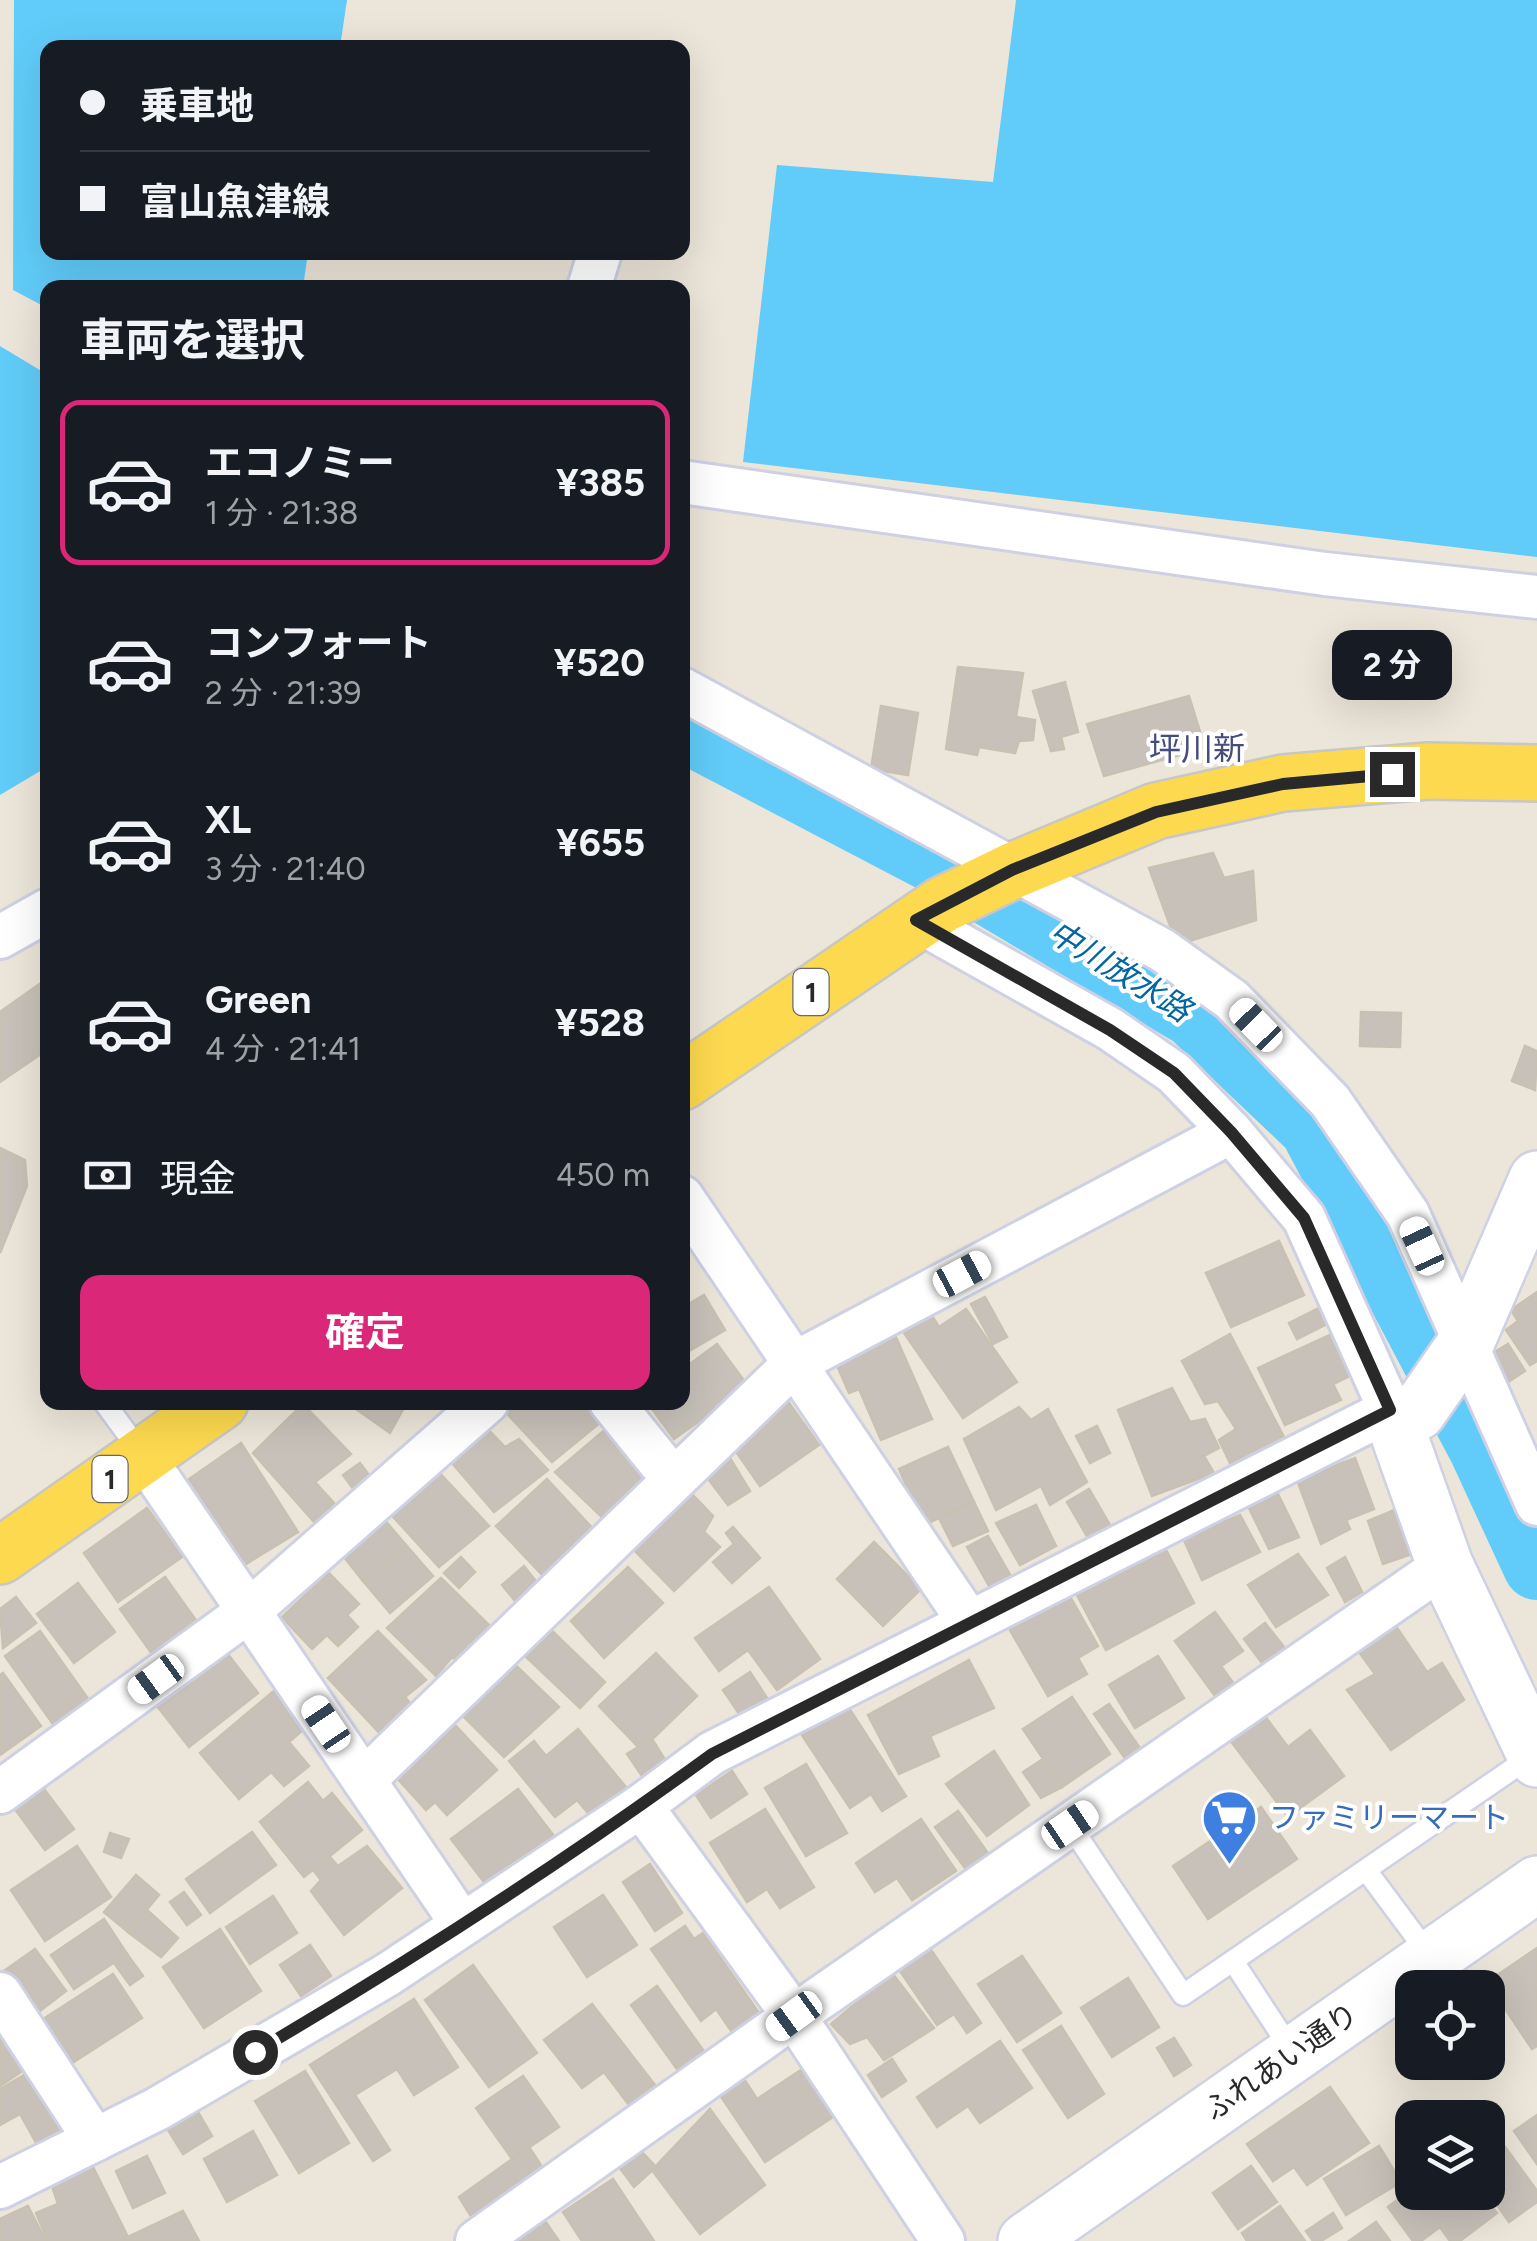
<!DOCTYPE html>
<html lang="ja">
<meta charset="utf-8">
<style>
body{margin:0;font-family:Figtree,"Noto Sans JP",sans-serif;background:#20242c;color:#f1f3f6;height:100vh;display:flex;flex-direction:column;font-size:38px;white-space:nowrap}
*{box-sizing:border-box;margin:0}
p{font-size:32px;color:#9ea1a6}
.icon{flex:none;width:55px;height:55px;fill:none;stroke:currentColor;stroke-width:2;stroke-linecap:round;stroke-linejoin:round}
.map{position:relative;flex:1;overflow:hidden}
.details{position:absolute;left:40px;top:280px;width:650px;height:1130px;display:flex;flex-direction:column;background:#171b24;border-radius:20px;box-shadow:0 10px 40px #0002}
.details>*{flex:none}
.hud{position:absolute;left:40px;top:40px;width:650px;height:220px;border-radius:20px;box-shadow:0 10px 40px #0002;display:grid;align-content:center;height:220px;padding:0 40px;background:#171b24}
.controls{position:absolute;left:1395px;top:1970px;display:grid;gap:20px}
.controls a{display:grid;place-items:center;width:110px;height:110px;border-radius:20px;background:#171b24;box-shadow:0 10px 40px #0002;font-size:50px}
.end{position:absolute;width:45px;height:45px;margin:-22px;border:12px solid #292929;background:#fff;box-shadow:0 0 0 5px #fff}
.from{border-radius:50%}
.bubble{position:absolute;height:70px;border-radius:20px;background:#171b24;box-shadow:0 10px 40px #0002;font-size:32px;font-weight:700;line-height:70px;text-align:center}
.car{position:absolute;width:30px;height:60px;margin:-30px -15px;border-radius:12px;box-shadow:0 0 8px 2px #0007;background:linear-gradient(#fff 24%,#345 0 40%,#fff 0 76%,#345 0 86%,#fff 0)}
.hud b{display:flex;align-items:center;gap:35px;height:95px;font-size:38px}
.hud b+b{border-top:2px solid #363941}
.hud i{width:25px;height:25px;background:#f1f3f6}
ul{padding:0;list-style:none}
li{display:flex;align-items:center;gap:30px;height:165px;margin:0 20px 15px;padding:0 20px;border:5px solid transparent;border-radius:20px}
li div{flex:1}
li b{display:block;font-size:38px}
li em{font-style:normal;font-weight:700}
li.active{border-color:#db2777}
li>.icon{width:90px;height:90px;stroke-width:1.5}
h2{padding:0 40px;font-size:45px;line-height:120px}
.pay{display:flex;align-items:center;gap:25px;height:110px;padding:0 40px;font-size:38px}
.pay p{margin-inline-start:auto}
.primary-button{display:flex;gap:20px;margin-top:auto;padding:20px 40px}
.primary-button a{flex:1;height:115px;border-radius:20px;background:#db2777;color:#fff;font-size:40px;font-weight:700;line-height:115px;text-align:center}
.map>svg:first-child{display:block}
</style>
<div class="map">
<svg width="1537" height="2241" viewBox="0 0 1537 2241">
<rect width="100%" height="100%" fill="#ece5d9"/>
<g fill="#61ccf9">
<polygon points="14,0 347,0 340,47 48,48 48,252 308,253 303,287 48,288 47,308 13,290"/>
<polygon points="1016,0 1537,0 1537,557 743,462 777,165 993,182"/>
<polygon points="0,346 48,375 47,767 0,795"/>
</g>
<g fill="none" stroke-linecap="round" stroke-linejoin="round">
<polyline stroke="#61ccf9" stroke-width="68" points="682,727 936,860 1194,1014 1313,1127 1482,1447 1537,1566"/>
</g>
<g fill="#c7c1b9" stroke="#c8c1b2" stroke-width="2.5">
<polygon points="958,667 1023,673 1016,717 1035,720 1033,740 1019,741 1015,753 979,747 977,755 946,749"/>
<polygon points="1065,682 1078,732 1061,737 1064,749 1051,751 1033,691"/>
<polygon points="1189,696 1205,748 1104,776 1087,724"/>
<polygon points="881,706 918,713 908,775 871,769"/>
<polygon points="1213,853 1224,878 1253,871 1256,920 1177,945 1149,868"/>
<polygon points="48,978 48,1049 0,1082 0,1012"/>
<polygon points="1361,1012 1401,1013 1400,1047 1360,1046"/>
<polygon points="1525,1046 1537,1051 1535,1090 1512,1081"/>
<polygon points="0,1148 25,1160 27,1186 0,1253"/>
<polygon points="1279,1241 1304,1295 1231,1327 1206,1273"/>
<polygon points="1537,1292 1537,1361 1530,1365 1506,1330 1518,1321 1511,1310"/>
<polygon points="704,1295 725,1330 682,1355 682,1297 687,1305"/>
<polygon points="985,1297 1007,1337 993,1344 971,1304"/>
<polygon points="1321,1307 1329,1323 1297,1339 1289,1323"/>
<polygon points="966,1309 1017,1382 963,1418 902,1330 929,1311 939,1327"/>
<polygon points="1230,1334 1285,1439 1231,1465 1219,1440 1236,1429 1218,1401 1205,1404 1182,1361"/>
<polygon points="895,1335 932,1419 881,1440 859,1389 849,1393 835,1361"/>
<polygon points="1330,1335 1350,1376 1333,1384 1341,1400 1285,1425 1258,1368"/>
<polygon points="717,1344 748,1386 674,1439 647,1402 682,1402 682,1370"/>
<polygon points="1508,1344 1525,1371 1505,1384 1487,1357"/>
<polygon points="1172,1388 1190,1422 1205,1419 1219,1448 1204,1456 1214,1473 1152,1496 1118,1410"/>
<polygon points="360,1402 407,1402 390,1433 356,1409"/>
<polygon points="506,1402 595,1402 607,1417 552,1462 501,1407"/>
<polygon points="789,1403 819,1445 760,1486 730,1443"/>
<polygon points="303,1404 351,1454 315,1482 334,1503 316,1524 253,1453"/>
<polygon points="1019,1407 1031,1420 1048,1409 1087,1482 1050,1505 1041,1486 996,1510 964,1439"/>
<polygon points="482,1423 505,1447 519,1439 548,1470 494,1512 447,1457"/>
<polygon points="1097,1426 1110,1453 1090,1463 1076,1436"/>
<polygon points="607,1428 650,1476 606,1521 555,1472"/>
<polygon points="241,1443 298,1532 246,1564 189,1479"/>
<polygon points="948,1447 974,1502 924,1525 899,1469"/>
<polygon points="730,1458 750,1491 728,1505 706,1476"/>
<polygon points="1355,1458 1374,1509 1346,1520 1350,1529 1321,1544 1297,1480"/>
<polygon points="360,1463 374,1482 357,1494 343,1475"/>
<polygon points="435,1468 489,1526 439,1567 386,1509"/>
<polygon points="547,1479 596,1532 545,1578 496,1526"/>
<polygon points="1275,1488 1299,1537 1269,1549 1247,1504"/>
<polygon points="1089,1489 1110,1525 1088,1538 1067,1502"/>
<polygon points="691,1493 713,1516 704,1532 720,1547 674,1591 633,1549"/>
<polygon points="974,1502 988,1531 953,1546 939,1518"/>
<polygon points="1036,1505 1056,1546 1020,1565 996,1523"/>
<polygon points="147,1508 182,1557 118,1602 84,1553"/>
<polygon points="1397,1509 1412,1554 1383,1564 1368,1521"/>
<polygon points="1240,1515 1260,1552 1202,1580 1183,1538"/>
<polygon points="382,1517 406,1545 363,1581 340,1552"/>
<polygon points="733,1527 760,1558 732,1583 713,1562 734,1544 726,1533"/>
<polygon points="988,1536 1013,1580 992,1591 967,1547"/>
<polygon points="874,1542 921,1589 883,1626 837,1579"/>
<polygon points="406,1545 433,1576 390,1613 363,1581"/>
<polygon points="1165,1548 1194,1603 1106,1650 1077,1595"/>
<polygon points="1298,1554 1328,1595 1276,1627 1248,1585"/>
<polygon points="461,1557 475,1572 459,1588 444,1573"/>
<polygon points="1345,1557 1362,1592 1345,1602 1327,1568"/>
<polygon points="524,1566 542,1589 520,1607 502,1585"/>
<polygon points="628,1567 663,1603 604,1658 571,1621"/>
<polygon points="329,1573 359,1604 347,1615 358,1627 338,1646 327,1635 312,1649 282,1617"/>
<polygon points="165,1577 205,1633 160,1665 120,1609"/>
<polygon points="441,1578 498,1634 463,1666 452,1657 436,1676 387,1628"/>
<polygon points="78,1583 115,1632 74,1663 37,1614"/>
<polygon points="769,1587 820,1659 777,1690 748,1650 719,1671 695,1638"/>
<polygon points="1067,1591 1098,1646 1078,1658 1087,1674 1048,1696 1007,1625"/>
<polygon points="16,1597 36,1623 3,1648 0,1609"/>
<polygon points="1215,1612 1243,1651 1221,1666 1236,1687 1218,1700 1175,1641"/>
<polygon points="1393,1622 1427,1672 1442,1663 1464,1700 1391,1750 1347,1690 1375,1674 1359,1652"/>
<polygon points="1265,1623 1284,1647 1262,1663 1244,1639"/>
<polygon points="549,1628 605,1682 580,1708 523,1654"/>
<polygon points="40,1631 91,1703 55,1727 5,1656"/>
<polygon points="378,1631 426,1680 405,1697 419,1714 387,1741 328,1678"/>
<polygon points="227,1653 258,1693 189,1747 157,1706"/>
<polygon points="656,1653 697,1696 641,1750 599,1706"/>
<polygon points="1158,1656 1184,1698 1135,1728 1109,1685"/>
<polygon points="508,1658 559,1707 504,1757 458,1711"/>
<polygon points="969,1660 994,1708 930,1736 939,1756 899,1774 868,1715"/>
<polygon points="750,1672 769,1701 742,1718 723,1690"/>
<polygon points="3,1673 41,1726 0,1755 0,1675"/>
<polygon points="275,1690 306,1727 289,1742 309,1766 284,1786 271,1772 239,1799 200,1753"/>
<polygon points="1072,1697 1110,1754 1062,1787 1023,1729"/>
<polygon points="1109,1704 1142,1751 1127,1761 1094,1714"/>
<polygon points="847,1705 906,1796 882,1811 871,1794 850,1808 802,1735"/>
<polygon points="1264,1715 1288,1747 1310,1730 1344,1776 1288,1817 1230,1740"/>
<polygon points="456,1726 497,1770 447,1815 435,1802 426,1810 398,1779"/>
<polygon points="578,1729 630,1792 594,1820 577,1800 555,1817 509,1761 534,1741 546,1756"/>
<polygon points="652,1739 667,1763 644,1779 627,1754"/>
<polygon points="994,1751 1029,1805 987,1836 946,1784"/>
<polygon points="1043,1759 1062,1787 1041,1798 1023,1772"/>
<polygon points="806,1764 847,1833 806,1856 765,1788"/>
<polygon points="732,1771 747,1794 711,1818 696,1795"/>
<polygon points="308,1782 323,1801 332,1793 362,1830 304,1877 260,1822"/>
<polygon points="41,1785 74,1829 45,1850 12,1805"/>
<polygon points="518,1789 554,1836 487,1886 451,1839"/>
<polygon points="1261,1807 1297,1859 1208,1919 1173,1866"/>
<polygon points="765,1809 814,1887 780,1908 767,1889 747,1902 710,1843"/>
<polygon points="958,1811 990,1856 968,1872 935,1827"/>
<polygon points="921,1819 956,1871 912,1900 897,1878 875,1892 856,1863"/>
<polygon points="252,1832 276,1865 210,1913 186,1879"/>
<polygon points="110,1833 129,1839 121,1858 104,1852"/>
<polygon points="77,1846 111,1897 45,1941 11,1890"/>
<polygon points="367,1846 402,1888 344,1935 311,1891 321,1880 313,1870 329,1856 338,1866"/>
<polygon points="650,1864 682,1913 655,1931 623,1882"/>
<polygon points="136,1875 159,1895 128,1932 104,1912"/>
<polygon points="184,1892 201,1915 187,1925 170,1902"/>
<polygon points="603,1895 637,1945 587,1977 554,1927"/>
<polygon points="273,1896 297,1933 250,1964 226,1927"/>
<polygon points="147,1910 178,1938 161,1957 128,1932"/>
<polygon points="104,1919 127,1954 74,1989 51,1955"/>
<polygon points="685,1926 694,1939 703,1933 759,2013 732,2032 716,2009 701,2021 651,1949"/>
<polygon points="220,1929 261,1991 204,2028 163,1967"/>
<polygon points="310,1945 331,1976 301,1996 280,1965"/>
<polygon points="929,1947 981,2023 967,2033 954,2014 937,2025 898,1968"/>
<polygon points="1537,1948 1537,2046 1532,2049 1487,1982"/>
<polygon points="35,1949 66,1991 36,2014 4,1971"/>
<polygon points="127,1954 143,1976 130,1985 114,1963"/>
<polygon points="1022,1956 1061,2013 1017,2042 978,1984"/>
<polygon points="473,1965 537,2053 489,2087 425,2000"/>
<polygon points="892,1973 934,2028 884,2060 867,2037 850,2044 831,2024"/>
<polygon points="113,1974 142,2018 69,2065 40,2021"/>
<polygon points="1128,1978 1159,2027 1112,2057 1081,2008"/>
<polygon points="657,1986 708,2057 682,2076 631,2005"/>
<polygon points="414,1999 458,2067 414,2095 397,2069 355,2095 390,2150 373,2161 310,2065"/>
<polygon points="592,2004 655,2085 629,2105 604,2072 582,2088 544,2040"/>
<polygon points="0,2021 30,2066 0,2086"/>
<polygon points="1061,2026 1104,2094 1068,2118 1023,2050"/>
<polygon points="1174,2038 1191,2065 1174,2076 1157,2048"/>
<polygon points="1000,2041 1032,2088 980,2123 968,2106 937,2127 917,2097"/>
<polygon points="892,2059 906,2081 882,2097 868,2075"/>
<polygon points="804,2068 836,2115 765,2162 718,2092 742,2076 757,2099"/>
<polygon points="33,2070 66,2131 38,2146 20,2114 0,2125 0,2089"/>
<polygon points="305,2071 349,2143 299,2173 255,2101"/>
<polygon points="523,2076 559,2127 512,2159 476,2108"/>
<polygon points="1330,2087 1369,2143 1307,2185 1294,2167 1273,2181 1247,2144"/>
<polygon points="710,2109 765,2185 700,2234 652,2170"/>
<polygon points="198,2112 212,2136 183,2154 168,2130"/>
<polygon points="1537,2115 1537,2164 1514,2131"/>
<polygon points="253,2131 277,2175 227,2202 204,2159"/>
<polygon points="1498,2137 1537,2191 1537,2202 1509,2222 1488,2192 1488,2144"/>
<polygon points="1379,2146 1401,2182 1346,2215 1324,2179"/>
<polygon points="529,2147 546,2173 474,2221 459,2197"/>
<polygon points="640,2150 656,2167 634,2187 616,2163"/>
<polygon points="147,2156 165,2193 133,2208 116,2171"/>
<polygon points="92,2165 128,2237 119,2241 48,2241 36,2213 58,2204 51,2183"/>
<polygon points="1251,2166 1277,2202 1238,2229 1213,2193"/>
<polygon points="613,2179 654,2241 582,2241 563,2212"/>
<polygon points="1412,2189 1412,2192 1481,2192 1497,2213 1460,2241 1450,2241 1440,2227 1421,2241 1413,2241 1388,2207"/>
<polygon points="28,2206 46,2241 0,2241 0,2219"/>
<polygon points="1280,2206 1305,2241 1247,2241 1242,2233"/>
<polygon points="183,2211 199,2241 119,2241 128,2237"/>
<polygon points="1333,2213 1342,2228 1321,2241 1313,2241 1306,2231"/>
<polygon points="545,2221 559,2241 517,2241"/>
<polygon points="1376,2222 1390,2241 1349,2241"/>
</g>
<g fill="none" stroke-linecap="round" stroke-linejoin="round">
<defs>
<g id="lane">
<polyline points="104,1402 142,1454"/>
<polyline points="1070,1825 1183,1995 1533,1755"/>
<polyline points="1366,1870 1430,1956"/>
<polyline points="1233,1961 1292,2051"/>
</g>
<g id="street">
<polyline points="589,288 600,252"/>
<polyline points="682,482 1325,574 1537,597"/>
<polyline points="682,689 1162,950 1232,1000 1330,1101 1408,1214 1537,1504"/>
<polyline points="0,937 48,910"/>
<polyline points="682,1197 969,1622"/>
<polyline points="611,1402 674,1480"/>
<polyline points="143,1456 462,1924"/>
<polyline points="364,1780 795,1363 1231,1132"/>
<polyline points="0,1792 249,1611 487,1402"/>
<polyline points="641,1806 794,2016 943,2241"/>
<polyline points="0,1994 95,2140"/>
<polyline points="0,2187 157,2109 387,1975 641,1806 712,1753 1390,1410 1304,1218 1231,1132 1174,1073 1110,1029 916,920"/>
<polyline points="477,2241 794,2016 1445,1565"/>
</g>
<g id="secondary">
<polyline points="1390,1410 1445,1565 1537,1759"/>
<polyline points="1418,1412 1466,1343 1537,1179"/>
<polyline points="1026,2241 1537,1884"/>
</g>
<g id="primary">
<polyline points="682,1082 942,905 1012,871 1156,811 1283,783 1428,771 1537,773"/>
<polyline points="0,1556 220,1402"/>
</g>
</defs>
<use href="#lane" stroke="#ced1e3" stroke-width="25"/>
<use href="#street" stroke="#ced1e3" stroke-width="48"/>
<use href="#secondary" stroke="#ced1e3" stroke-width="60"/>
<use href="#primary" stroke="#c7c7c7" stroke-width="60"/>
<use href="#lane" stroke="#fff" stroke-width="20"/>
<use href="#street" stroke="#fff" stroke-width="42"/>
<use href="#secondary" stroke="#fff" stroke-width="55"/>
<use href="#primary" stroke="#fcd94e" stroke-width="55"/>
</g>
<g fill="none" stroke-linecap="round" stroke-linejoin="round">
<path stroke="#292929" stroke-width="12" d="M 255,2052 C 412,1960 565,1861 712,1754 L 1390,1410 L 1304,1218 L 1231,1132 L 1174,1073 L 1110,1030 L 916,920 L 1012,870 L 1156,812 L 1283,784 L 1392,774"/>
</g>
<defs>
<symbol id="supermarket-pin" viewBox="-11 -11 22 30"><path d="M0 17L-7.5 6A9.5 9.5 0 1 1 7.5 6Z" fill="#3f7fe0" stroke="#fff"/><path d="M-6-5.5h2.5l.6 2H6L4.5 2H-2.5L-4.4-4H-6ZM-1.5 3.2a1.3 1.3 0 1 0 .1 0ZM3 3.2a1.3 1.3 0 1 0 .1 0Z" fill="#fff"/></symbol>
</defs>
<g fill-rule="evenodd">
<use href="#supermarket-pin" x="1198" y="1786" width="63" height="86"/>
</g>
<g text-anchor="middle" stroke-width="8" stroke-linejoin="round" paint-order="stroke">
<g fill="#fff" stroke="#696969" stroke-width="2.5">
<rect x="793.5" y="969" width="35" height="46" rx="8"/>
<rect x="92.5" y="1456" width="35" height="46" rx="8"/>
</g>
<g font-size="28" font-weight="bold" fill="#292929">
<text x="811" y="1002">1</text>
<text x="110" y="1489">1</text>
</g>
<g font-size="30" fill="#366cbe" stroke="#fff" text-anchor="start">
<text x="1269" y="1828">ファミリーマート</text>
</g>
<g font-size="30" fill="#292929" stroke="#fff">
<text transform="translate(1281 2062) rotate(-35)" y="10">ふれあい通り</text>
</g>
<g font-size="32" fill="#454d7d" stroke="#fff">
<text x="1197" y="760">坪川新</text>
</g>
<g font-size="32" font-style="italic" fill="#0266a3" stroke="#fff">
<text transform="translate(1120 971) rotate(32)" y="11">中川放水路</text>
</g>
</g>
</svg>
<div class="controls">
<a><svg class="icon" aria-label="locate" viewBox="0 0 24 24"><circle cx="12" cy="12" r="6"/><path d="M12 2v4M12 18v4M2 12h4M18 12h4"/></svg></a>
<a><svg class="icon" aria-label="layers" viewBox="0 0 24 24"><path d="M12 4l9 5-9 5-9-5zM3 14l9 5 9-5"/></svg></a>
</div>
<i class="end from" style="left:255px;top:2052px"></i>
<i class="end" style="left:1392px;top:774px"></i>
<div class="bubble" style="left:1332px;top:630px;width:120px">2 分</div>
<i class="car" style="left:1256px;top:1025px;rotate:316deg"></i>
<i class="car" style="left:1422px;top:1246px;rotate:335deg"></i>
<i class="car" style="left:962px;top:1274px;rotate:62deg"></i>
<i class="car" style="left:156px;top:1679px;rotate:234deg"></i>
<i class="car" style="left:326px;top:1724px;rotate:326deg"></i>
<i class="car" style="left:1070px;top:1825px;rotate:56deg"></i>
<i class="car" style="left:794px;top:2016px;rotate:234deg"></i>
<div class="hud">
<b><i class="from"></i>乗車地</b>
<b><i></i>富山魚津線</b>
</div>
<section class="details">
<h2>車両を選択</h2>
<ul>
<li class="active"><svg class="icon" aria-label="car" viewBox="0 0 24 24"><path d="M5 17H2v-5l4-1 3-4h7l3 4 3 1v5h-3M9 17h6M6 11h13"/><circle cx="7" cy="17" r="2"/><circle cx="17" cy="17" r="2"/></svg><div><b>エコノミー</b><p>1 分 · 21:38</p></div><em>¥385</em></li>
<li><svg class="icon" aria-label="car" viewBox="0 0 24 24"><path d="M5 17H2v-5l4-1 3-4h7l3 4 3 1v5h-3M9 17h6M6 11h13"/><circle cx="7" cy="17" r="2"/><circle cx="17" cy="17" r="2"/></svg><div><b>コンフォート</b><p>2 分 · 21:39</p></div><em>¥520</em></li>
<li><svg class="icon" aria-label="car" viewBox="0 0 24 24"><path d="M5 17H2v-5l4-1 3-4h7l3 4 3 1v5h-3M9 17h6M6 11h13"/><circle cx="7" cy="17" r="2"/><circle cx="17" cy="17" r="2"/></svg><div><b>XL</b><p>3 分 · 21:40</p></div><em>¥655</em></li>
<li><svg class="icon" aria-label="car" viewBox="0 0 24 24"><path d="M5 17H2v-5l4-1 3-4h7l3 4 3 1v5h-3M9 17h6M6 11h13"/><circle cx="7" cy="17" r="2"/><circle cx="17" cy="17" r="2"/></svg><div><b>Green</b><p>4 分 · 21:41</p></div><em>¥528</em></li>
</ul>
<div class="pay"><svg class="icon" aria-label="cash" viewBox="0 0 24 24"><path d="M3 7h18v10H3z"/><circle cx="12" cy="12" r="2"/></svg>現金<p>450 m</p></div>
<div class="primary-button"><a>確定</a></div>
</section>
</div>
